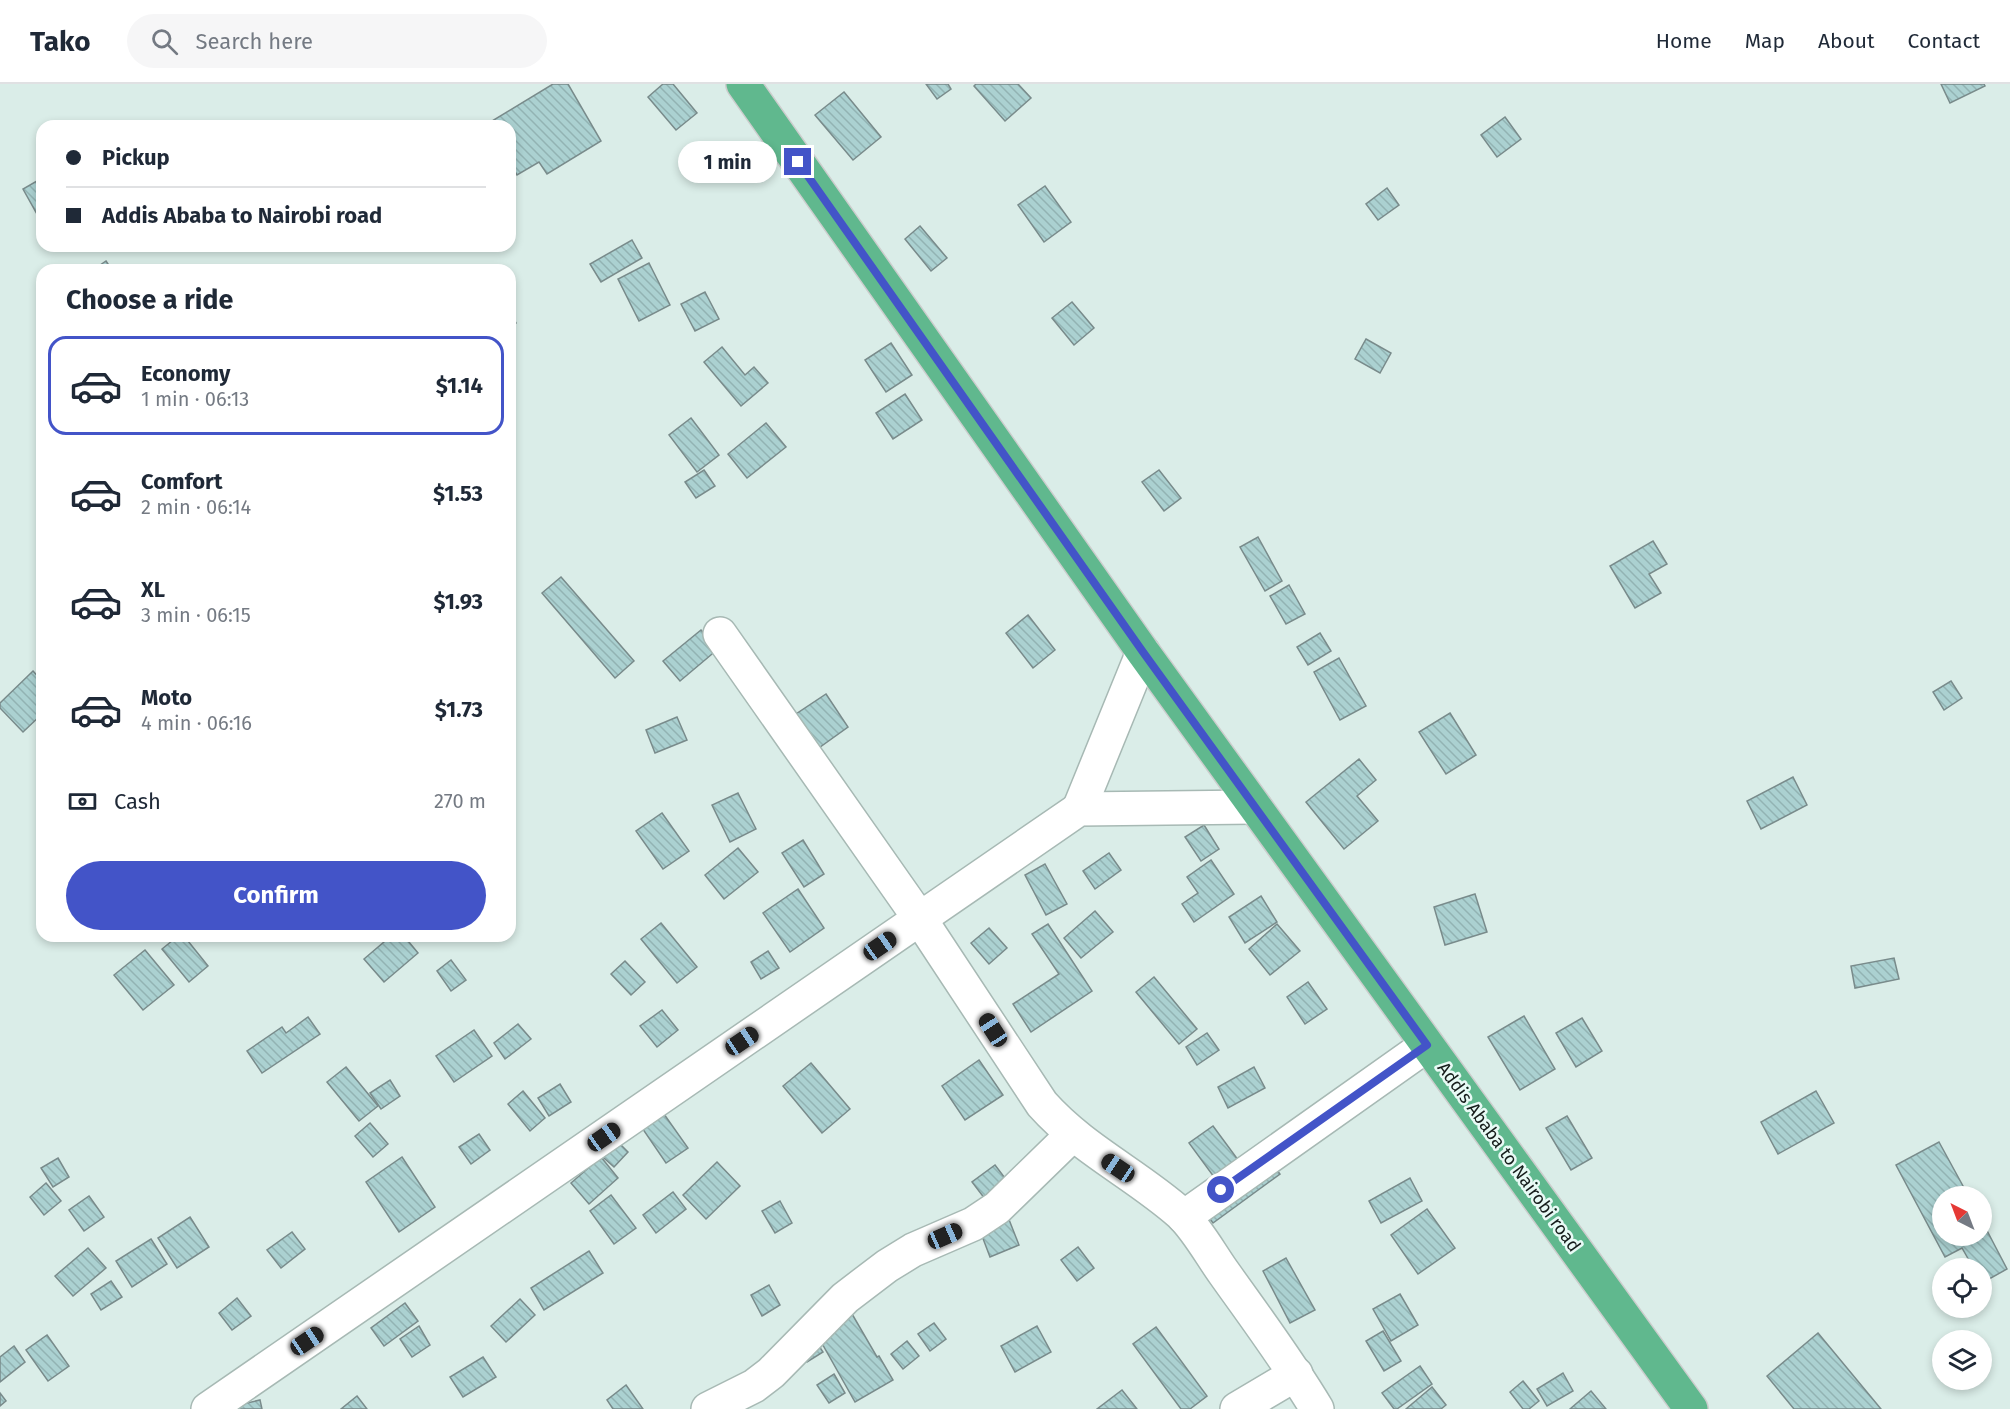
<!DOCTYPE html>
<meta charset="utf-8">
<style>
body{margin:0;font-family:"Fira Sans",sans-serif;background:#f6f6f7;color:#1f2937;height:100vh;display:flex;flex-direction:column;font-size:22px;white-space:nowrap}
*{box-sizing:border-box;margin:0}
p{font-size:20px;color:#747a83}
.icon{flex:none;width:33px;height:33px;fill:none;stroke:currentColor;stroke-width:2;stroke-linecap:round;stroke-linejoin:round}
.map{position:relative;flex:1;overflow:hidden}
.drawer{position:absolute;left:36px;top:180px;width:480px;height:678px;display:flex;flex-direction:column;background:#fff;border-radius:18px;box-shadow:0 3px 9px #0003}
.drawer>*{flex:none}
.hud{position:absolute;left:36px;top:36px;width:480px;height:132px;border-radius:18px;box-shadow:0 3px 9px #0003;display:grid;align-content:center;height:132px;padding:0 30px;background:#fff}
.needle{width:39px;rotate:318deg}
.fabs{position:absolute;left:1932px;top:1102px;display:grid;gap:12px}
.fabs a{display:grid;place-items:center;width:60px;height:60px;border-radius:50%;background:#fff;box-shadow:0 3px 9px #0003;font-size:30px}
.end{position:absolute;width:27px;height:27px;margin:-14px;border:8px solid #4354c8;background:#fff;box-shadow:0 0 0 3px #fff}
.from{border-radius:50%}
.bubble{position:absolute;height:42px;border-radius:21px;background:#fff;box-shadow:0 3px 9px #0003;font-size:20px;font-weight:700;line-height:42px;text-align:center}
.car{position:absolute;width:18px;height:36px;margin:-18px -9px;border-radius:8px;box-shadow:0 0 4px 2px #0007;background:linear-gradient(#222 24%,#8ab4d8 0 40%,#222 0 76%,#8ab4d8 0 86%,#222 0)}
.hud b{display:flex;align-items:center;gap:21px;height:57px;font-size:22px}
.hud b+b{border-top:2px solid #e0e1e3}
.hud i{width:15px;height:15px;background:#1f2937}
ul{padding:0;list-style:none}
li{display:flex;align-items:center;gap:18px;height:99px;margin:0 12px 9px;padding:0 18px;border:3px solid transparent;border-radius:18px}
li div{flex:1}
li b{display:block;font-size:22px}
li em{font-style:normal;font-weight:700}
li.selected{border-color:#4354c8}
li>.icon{width:54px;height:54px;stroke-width:1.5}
h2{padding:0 30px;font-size:27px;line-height:72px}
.pay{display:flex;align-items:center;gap:15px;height:66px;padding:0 30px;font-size:22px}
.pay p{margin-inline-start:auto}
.cta{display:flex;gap:12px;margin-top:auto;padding:12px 30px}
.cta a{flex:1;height:69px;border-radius:36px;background:#4354c8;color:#fff;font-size:24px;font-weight:700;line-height:69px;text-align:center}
header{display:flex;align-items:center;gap:36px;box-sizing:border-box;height:84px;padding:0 30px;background:#fff;border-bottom:2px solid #e0e1e3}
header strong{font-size:28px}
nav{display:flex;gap:33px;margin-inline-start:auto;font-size:21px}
.search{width:420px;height:54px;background:#f6f6f7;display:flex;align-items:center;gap:15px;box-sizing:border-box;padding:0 21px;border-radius:33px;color:#747a83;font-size:22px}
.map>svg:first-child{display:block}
</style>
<header>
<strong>Tako</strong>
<div class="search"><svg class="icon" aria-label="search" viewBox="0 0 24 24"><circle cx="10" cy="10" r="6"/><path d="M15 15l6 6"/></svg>Search here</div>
<nav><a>Home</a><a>Map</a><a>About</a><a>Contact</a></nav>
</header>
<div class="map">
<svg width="2010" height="1325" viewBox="0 0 2010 1325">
<defs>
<pattern id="building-back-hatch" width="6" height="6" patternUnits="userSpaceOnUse" patternTransform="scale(1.5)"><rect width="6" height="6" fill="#abd1d1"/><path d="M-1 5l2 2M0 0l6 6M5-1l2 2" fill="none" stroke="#92b3b3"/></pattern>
</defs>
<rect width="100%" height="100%" fill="#daede8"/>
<g fill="url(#building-back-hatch)" stroke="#798b8b" stroke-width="1.5">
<polygon points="553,0 568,0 601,57 547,90 539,78 517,91 510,79 510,42 488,42 487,40"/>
<polygon points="663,0 673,0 697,29 676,46 648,13"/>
<polygon points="926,0 948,0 951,5 937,15"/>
<polygon points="976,0 1018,0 1031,14 1005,37 974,2"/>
<polygon points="1941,0 1984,0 1985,2 1950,19"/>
<polygon points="844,8 881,53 853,76 815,31"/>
<polygon points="1505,33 1521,55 1497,73 1481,51"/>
<polygon points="42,94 42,139 23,105"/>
<polygon points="1045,102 1071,138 1044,158 1018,121"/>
<polygon points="1387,104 1399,121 1378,136 1366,120"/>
<polygon points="920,142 947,174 931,187 905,155"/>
<polygon points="632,156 642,174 601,198 590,180"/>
<polygon points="106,177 112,186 93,186"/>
<polygon points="649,179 670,221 639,237 618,195"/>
<polygon points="705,208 719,235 695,247 681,220"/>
<polygon points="1072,218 1094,244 1074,261 1052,234"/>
<polygon points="510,227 516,239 510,243"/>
<polygon points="1366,255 1391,269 1380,289 1355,275"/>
<polygon points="891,259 912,291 886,308 865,276"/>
<polygon points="722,263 745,291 754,283 768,299 741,322 704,278"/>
<polygon points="905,310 922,336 893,355 876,329"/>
<polygon points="691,334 719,371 697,388 669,351"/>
<polygon points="766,339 786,363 747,394 728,370"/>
<polygon points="704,386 715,402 696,414 685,398"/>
<polygon points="1159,386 1181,414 1164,427 1142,398"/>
<polygon points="1258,453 1282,497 1265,507 1240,463"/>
<polygon points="1653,457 1667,480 1649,490 1661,509 1635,524 1610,482"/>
<polygon points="561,493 634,577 615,594 542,509"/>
<polygon points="1289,501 1305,530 1286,540 1270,512"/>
<polygon points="1028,531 1055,566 1033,584 1006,549"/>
<polygon points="701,546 718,565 680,597 663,577"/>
<polygon points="1320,549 1331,567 1308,581 1297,563"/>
<polygon points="1339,574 1366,622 1340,636 1314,588"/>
<polygon points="33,587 42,597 42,630 23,648 0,624 0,619"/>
<polygon points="1951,597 1962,614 1944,626 1933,608"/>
<polygon points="826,610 848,643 816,666 793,632"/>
<polygon points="1450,629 1476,671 1446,690 1419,648"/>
<polygon points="677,633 687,656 655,669 646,646"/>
<polygon points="1359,675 1376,696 1357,712 1378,737 1344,765 1306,718"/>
<polygon points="1793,693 1807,721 1761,745 1747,717"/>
<polygon points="738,709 756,745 730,758 712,721"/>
<polygon points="662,729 689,767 663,785 636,747"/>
<polygon points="1204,741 1219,765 1201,777 1185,753"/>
<polygon points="803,756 824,790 804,803 782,769"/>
<polygon points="738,764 758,788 724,815 705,791"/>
<polygon points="1109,769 1121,786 1095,805 1083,787"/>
<polygon points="1211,776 1234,810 1194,838 1182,820 1198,809 1187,793"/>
<polygon points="1045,780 1067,820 1046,831 1025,791"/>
<polygon points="798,805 824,844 790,868 763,829"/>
<polygon points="1475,810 1487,848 1445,861 1434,823"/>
<polygon points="1261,812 1277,838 1245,859 1229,833"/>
<polygon points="1095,827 1113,848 1081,874 1064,854"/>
<polygon points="661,839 697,883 677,899 641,855"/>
<polygon points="1048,840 1092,907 1031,948 1013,920 1059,890 1032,850"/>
<polygon points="1277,840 1300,867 1270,891 1249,865"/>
<polygon points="989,844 1007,864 989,880 971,859"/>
<polygon points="178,852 184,852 208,882 189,898 162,865"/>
<polygon points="391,852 404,852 418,869 384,898 364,875"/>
<polygon points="145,866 174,901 143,926 114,891"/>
<polygon points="768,867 779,884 761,895 751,878"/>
<polygon points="1894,874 1899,895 1855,904 1851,882"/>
<polygon points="451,876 466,896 451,907 437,887"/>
<polygon points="625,877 645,898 631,911 611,890"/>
<polygon points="1154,893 1197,945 1179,960 1136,908"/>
<polygon points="1308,898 1327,925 1305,940 1287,913"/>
<polygon points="662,926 678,946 657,963 640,942"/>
<polygon points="1524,932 1555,985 1520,1006 1488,953"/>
<polygon points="308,933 320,950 262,989 247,967 282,943 286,949"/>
<polygon points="1582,934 1602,967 1576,983 1556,949"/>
<polygon points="518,940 531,955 505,975 494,959"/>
<polygon points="474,946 492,972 454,998 436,972"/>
<polygon points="1207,949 1219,966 1197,981 1186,963"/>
<polygon points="979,976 1003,1011 965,1036 942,1002"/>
<polygon points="811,979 850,1025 822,1049 783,1002"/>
<polygon points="346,983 378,1022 359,1037 327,998"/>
<polygon points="1254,983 1265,1004 1228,1024 1218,1003"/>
<polygon points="390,996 400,1012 381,1025 370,1009"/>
<polygon points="560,1000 571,1018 549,1032 538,1014"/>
<polygon points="523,1007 545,1034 530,1047 508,1020"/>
<polygon points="1816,1007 1834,1039 1778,1070 1761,1038"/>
<polygon points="659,1023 688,1064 666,1079 638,1038"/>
<polygon points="1567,1032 1592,1074 1571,1086 1546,1044"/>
<polygon points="370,1039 388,1060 373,1073 355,1052"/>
<polygon points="1213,1042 1244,1084 1264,1069 1280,1090 1213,1139 1194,1113 1217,1097 1189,1059"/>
<polygon points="479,1050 490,1066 471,1080 459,1063"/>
<polygon points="611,1051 628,1068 614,1083 596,1067"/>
<polygon points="1939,1058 1969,1113 1942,1113 1942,1152 1982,1152 1982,1137 2007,1185 1982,1199 1982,1185 1974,1185 1962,1164 1945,1173 1896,1081"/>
<polygon points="402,1073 435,1123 399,1148 366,1098"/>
<polygon points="601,1073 618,1094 589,1120 571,1099"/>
<polygon points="58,1074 69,1093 53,1103 41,1084"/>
<polygon points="717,1078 740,1102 706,1135 683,1111"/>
<polygon points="995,1081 1008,1098 985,1115 972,1098"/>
<polygon points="1410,1094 1422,1117 1381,1139 1369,1117"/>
<polygon points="46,1099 61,1117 44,1131 30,1113"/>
<polygon points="673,1108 686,1125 656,1149 643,1131"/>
<polygon points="611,1111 636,1144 614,1160 590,1127"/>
<polygon points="89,1112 104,1133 84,1147 69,1126"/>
<polygon points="780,1117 792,1139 775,1149 762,1127"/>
<polygon points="1427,1125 1455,1164 1418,1190 1391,1151"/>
<polygon points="190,1133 209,1163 177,1184 158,1154"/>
<polygon points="1008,1133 1019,1161 990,1173 979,1144"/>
<polygon points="292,1148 305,1165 281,1184 267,1166"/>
<polygon points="151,1155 167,1180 132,1203 116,1177"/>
<polygon points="1078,1163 1094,1184 1077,1197 1061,1176"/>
<polygon points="88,1164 106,1184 73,1212 55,1192"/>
<polygon points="589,1167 603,1189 544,1226 531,1204"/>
<polygon points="1286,1174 1315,1226 1290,1239 1263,1187"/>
<polygon points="111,1197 122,1213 101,1226 91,1210"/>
<polygon points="769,1201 780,1221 762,1232 751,1211"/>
<polygon points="1400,1210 1418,1241 1391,1257 1373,1225"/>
<polygon points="841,1211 877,1273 879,1272 893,1296 855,1318 806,1231"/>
<polygon points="237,1214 251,1232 232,1246 219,1229"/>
<polygon points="520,1215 535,1231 506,1258 491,1242"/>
<polygon points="405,1219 418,1237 384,1262 371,1244"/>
<polygon points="934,1239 946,1255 930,1267 918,1250"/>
<polygon points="419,1242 430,1261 412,1273 400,1255"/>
<polygon points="1037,1242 1051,1268 1015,1288 1001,1262"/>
<polygon points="1156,1243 1207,1312 1190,1325 1181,1325 1133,1260"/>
<polygon points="1383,1247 1401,1277 1384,1287 1366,1257"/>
<polygon points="1818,1249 1881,1325 1794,1325 1767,1292"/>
<polygon points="811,1250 823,1268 807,1278 795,1261"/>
<polygon points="47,1251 69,1282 48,1297 26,1266"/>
<polygon points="907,1257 919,1272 903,1285 891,1270"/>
<polygon points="14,1262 25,1278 0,1298 0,1273"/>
<polygon points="483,1273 496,1293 463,1313 450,1293"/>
<polygon points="1420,1282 1432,1300 1397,1325 1394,1325 1382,1309"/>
<polygon points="1563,1289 1573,1307 1547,1322 1537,1305"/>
<polygon points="834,1290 845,1309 829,1319 817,1301"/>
<polygon points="1523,1297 1539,1317 1529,1325 1523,1325 1510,1308"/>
<polygon points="626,1301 643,1325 613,1325 607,1316"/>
<polygon points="1432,1303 1446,1321 1441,1325 1406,1325"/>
<polygon points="1122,1306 1137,1325 1097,1325"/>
<polygon points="1591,1307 1606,1325 1570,1325"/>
<polygon points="0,1309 6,1317 0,1322"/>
<polygon points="357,1312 367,1325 341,1325"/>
<polygon points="260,1316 262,1325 225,1325 225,1324"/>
</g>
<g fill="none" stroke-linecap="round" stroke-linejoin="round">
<defs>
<g id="minor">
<path d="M 720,550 L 920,835 L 1042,1020 C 1083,1066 1136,1090 1181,1130 C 1197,1145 1211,1171 1224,1189 C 1256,1234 1289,1278 1317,1325"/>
<polyline points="1079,725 1143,568"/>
<polyline points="1184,1133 1427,961"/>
<polyline points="208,1325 1079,725 1255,723"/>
<polyline points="708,1325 754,1302 771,1289 845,1214 887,1182 913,1166 973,1140 997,1124 1072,1051"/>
<polyline points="1237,1325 1296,1290"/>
</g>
<polyline id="trunk" points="743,0 1143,568 1691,1325"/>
</defs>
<use href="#minor" stroke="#a7b9b4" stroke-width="36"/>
<use href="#trunk" stroke="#cccdcd" stroke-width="36"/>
<use href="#minor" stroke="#fff" stroke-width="33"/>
<use href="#trunk" stroke="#60b88e" stroke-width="33"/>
</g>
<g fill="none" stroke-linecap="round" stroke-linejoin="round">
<polyline stroke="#4354c8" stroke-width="8" points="798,78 1143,568 1427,961 1221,1106"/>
</g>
<g text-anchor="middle" stroke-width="5" stroke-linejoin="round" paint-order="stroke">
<g font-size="18" fill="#161d1b" stroke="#e8faf5">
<text transform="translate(1509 1073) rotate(54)" y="6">Addis Ababa to Nairobi road</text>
</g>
</g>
</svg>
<div class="fabs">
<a><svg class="needle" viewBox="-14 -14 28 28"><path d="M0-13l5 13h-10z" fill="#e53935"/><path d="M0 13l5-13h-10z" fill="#747a83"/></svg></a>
<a><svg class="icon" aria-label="locate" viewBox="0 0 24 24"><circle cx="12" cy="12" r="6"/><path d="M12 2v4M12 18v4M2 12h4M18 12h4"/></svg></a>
<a><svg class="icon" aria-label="layers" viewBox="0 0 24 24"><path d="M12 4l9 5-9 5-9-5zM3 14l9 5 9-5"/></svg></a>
</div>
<i class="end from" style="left:1221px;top:1106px"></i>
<i class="end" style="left:798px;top:78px"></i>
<div class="bubble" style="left:678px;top:57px;width:99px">1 min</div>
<i class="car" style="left:880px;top:862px;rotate:55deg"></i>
<i class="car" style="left:993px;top:946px;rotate:327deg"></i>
<i class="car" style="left:742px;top:957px;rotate:56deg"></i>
<i class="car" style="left:604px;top:1053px;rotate:55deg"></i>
<i class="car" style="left:1118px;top:1084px;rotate:304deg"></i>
<i class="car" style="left:945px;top:1152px;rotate:66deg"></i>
<i class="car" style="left:307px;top:1257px;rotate:56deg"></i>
<div class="hud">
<b><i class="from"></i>Pickup</b>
<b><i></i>Addis Ababa to Nairobi road</b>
</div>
<section class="drawer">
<h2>Choose a ride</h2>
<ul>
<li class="selected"><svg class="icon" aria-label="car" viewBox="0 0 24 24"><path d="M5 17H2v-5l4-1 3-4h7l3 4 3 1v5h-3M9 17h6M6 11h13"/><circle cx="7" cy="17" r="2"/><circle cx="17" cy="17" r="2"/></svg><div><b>Economy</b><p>1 min · 06:13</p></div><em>$1.14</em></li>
<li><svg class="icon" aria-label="car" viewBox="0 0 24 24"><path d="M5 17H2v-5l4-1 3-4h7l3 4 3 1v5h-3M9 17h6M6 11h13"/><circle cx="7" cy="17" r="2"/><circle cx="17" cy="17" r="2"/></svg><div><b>Comfort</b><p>2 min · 06:14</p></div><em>$1.53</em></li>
<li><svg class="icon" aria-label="car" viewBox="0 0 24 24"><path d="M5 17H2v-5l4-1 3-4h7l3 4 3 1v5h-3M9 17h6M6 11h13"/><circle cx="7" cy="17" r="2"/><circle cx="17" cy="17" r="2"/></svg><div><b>XL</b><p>3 min · 06:15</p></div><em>$1.93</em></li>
<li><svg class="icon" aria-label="car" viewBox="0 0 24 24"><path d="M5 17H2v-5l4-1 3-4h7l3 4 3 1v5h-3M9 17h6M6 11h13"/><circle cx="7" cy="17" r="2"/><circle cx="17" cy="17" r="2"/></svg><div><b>Moto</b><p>4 min · 06:16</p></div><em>$1.73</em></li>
</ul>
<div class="pay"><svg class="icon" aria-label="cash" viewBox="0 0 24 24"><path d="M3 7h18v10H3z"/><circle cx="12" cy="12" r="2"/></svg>Cash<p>270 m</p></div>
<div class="cta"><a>Confirm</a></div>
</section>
</div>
